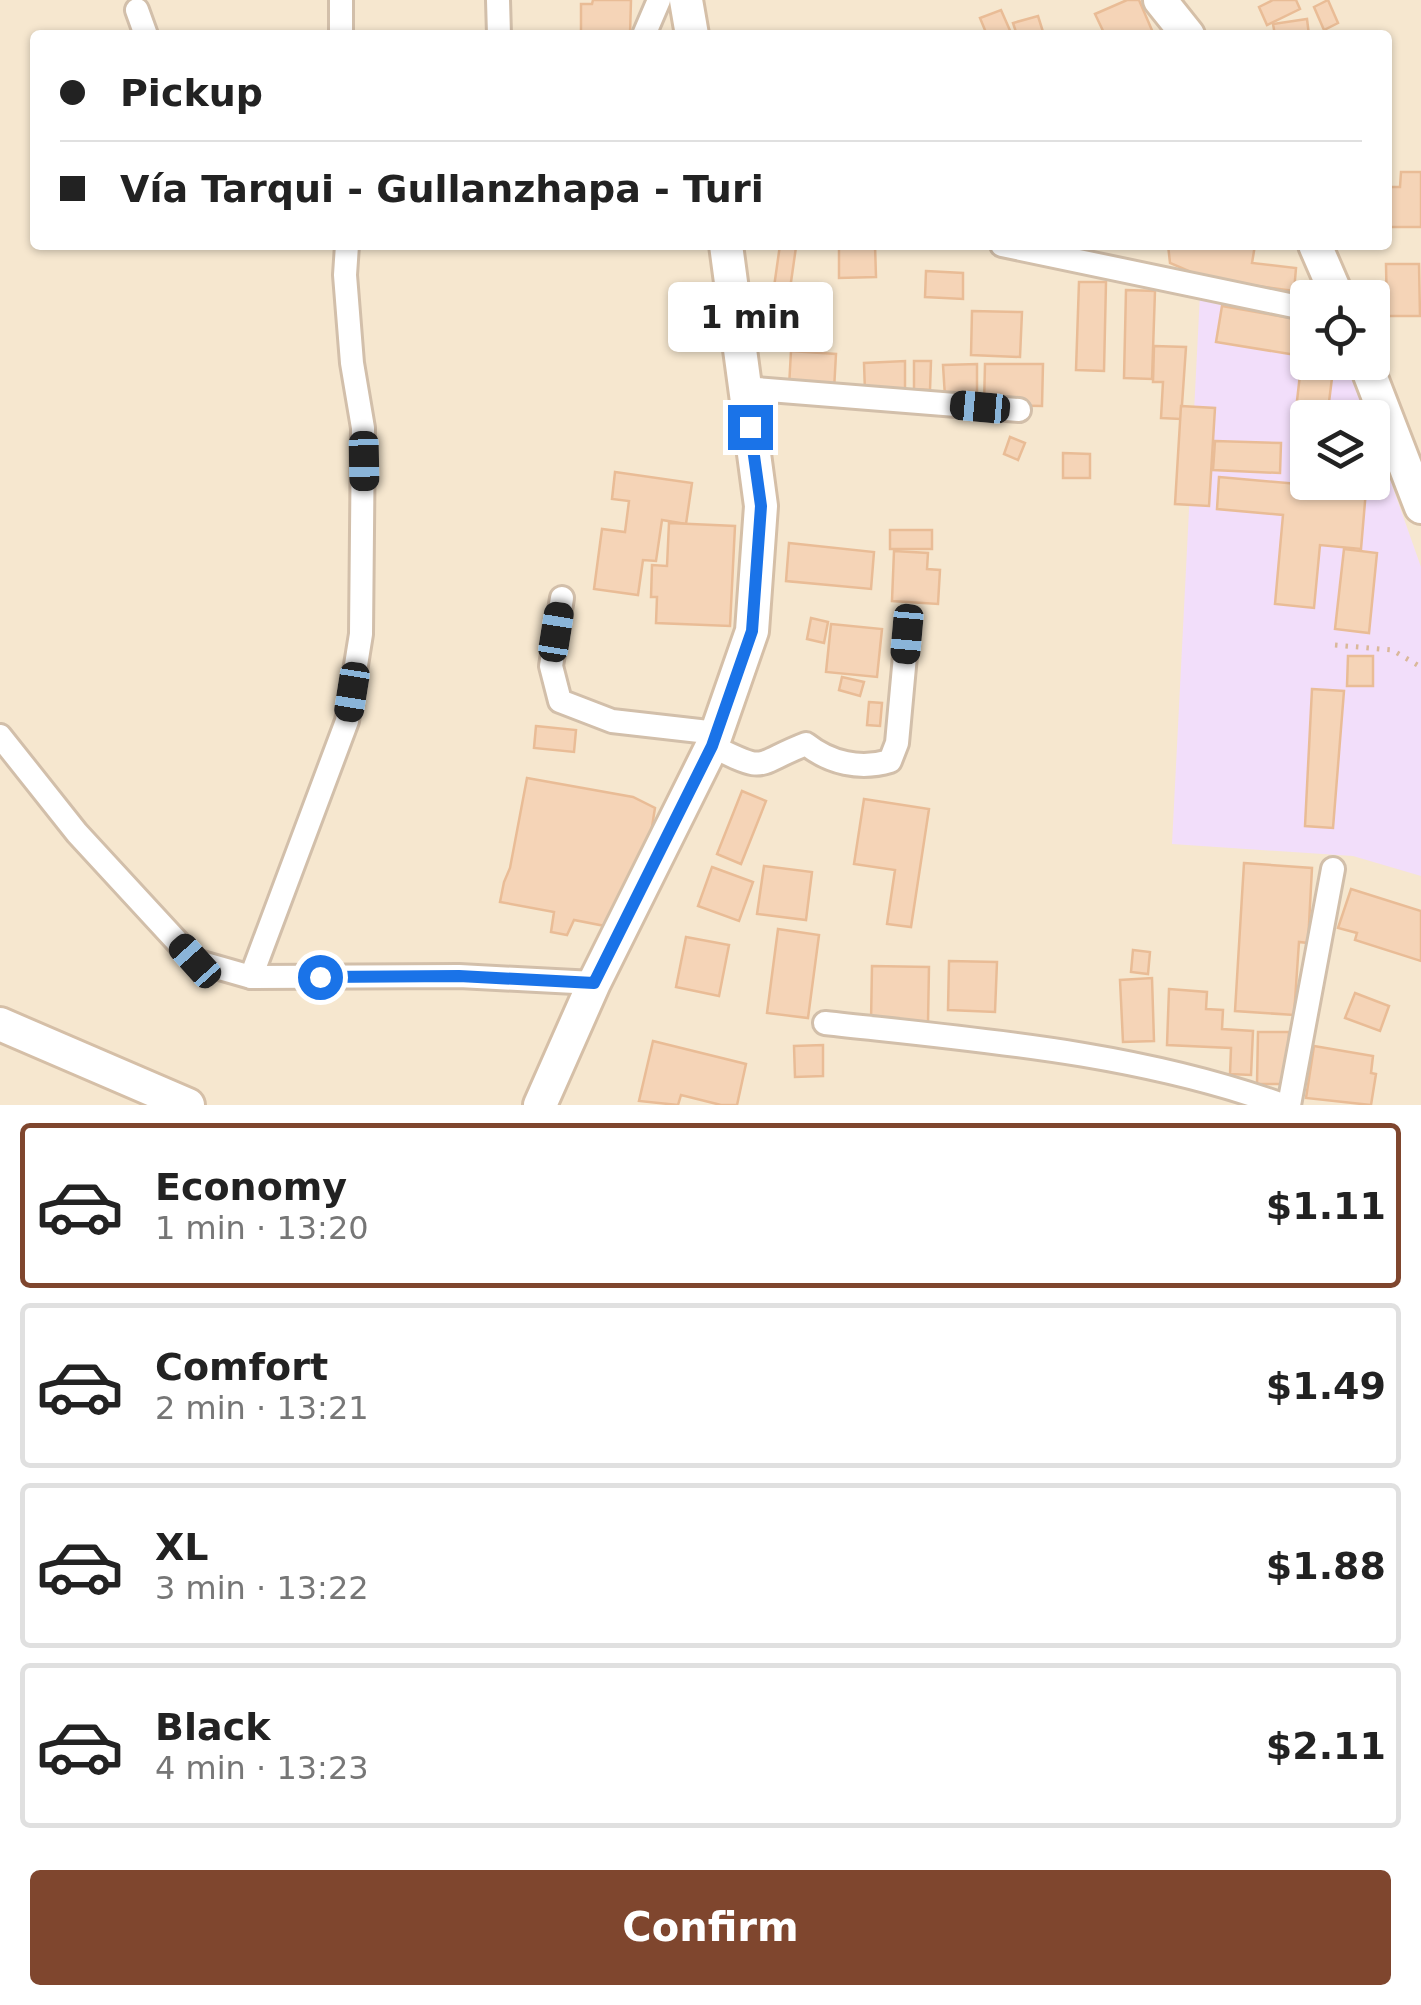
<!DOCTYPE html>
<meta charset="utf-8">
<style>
body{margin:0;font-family:"DejaVu Sans",sans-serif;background:#f2f2f2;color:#222;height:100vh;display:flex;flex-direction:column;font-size:38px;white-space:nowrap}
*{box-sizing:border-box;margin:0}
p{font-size:32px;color:#767676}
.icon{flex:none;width:55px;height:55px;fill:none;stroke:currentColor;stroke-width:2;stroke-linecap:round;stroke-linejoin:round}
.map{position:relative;height:1105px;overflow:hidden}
.sheet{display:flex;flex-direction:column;background:#fff;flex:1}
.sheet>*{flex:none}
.hud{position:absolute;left:30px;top:30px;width:1362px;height:220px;border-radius:10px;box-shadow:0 2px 8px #0004;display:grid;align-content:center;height:220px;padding:0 30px;background:#fff}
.controls{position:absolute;left:1290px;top:280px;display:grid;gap:20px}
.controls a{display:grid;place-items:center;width:100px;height:100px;border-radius:10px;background:#fff;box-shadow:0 2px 8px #0004;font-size:50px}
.end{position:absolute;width:45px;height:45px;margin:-22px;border:12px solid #1a73e8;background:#fff;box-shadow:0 0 0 5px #fff}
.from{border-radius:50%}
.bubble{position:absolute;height:70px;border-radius:10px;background:#fff;box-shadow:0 2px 8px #0004;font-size:32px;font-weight:700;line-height:70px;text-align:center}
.car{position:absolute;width:30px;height:60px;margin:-30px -15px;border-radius:12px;box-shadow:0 0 8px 2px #0007;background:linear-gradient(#222 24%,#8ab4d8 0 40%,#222 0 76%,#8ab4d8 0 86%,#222 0)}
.hud b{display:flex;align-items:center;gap:35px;height:95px;font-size:38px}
.hud b+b{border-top:2px solid #e0e0e0}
.hud i{width:25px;height:25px;background:#222}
ul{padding:18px 0 0;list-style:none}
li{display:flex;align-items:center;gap:30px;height:165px;margin:0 20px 15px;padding:0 10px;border:5px solid #e0e0e0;border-radius:10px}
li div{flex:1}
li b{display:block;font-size:38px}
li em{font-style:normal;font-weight:700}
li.on{border-color:#7f462e}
li>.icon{width:90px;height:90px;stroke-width:1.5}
.action{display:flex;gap:20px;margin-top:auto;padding:20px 30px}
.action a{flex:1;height:115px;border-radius:10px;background:#7f462e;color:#fff;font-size:40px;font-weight:700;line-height:115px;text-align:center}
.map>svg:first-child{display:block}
</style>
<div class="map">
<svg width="1421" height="1105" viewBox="0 0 1421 1105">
<rect width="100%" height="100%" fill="#fef5e1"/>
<path fill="#f6e7cf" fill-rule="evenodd" d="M 0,0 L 1421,0 L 1421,1105 L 0,1105 ZM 35,35 L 1388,35 L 1388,245 L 35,245 ZM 1308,298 L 1372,298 L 1372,362 L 1308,362 ZM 1308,418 L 1372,418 L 1372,482 L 1308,482 Z"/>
<polygon fill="#f2defa" points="1200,294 1307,314 1308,362 1349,363 1368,417 1308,418 1308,482 1372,482 1373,431 1421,567 1421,876 1353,856 1172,844"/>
<g fill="#f5d4b7" stroke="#e9bc96" stroke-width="2.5">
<polygon points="593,0 631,0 630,35 581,35 581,4 592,4"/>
<polygon points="1127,0 1139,0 1154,35 1105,35 1095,14"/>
<polygon points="1273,0 1296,0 1300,9 1267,25 1259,7"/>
<polygon points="1328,0 1338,23 1324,30 1314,7"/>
<polygon points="1001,10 1012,35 987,35 980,18"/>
<polygon points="1038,16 1044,35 1017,35 1013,23"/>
<polygon points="1307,19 1309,35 1275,35 1273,24"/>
<polygon points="1401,172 1421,172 1421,227 1388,227 1388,187 1400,187"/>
<polygon points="780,245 796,247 788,303 772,301"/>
<polygon points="839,245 875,245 876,277 839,278"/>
<polygon points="1168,245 1255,245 1252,263 1296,268 1294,291 1207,279 1170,263"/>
<polygon points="1386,264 1419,264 1420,316 1387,316"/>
<polygon points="926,271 963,273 963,299 925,297"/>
<polygon points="1079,282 1106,282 1104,371 1076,370"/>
<polygon points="1126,290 1155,291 1152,379 1124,378"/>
<polygon points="791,306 794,347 772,348 769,308"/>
<polygon points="1222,306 1308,321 1308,357 1216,342"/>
<polygon points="972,311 1022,312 1020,357 971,355"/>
<polygon points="1154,346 1186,347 1181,419 1161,418 1163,382 1153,382"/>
<polygon points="791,351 836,354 834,390 789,387"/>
<polygon points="1302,357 1308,358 1308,362 1334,362 1327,418 1308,418 1308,428 1294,427"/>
<polygon points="905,361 905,391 865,392 864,363"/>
<polygon points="914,361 931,361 930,390 914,389"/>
<polygon points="977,364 977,396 945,397 943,365"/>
<polygon points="985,364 1043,364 1042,406 984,405"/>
<polygon points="1181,406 1215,408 1209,506 1175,504"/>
<polygon points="1010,437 1025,443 1018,460 1004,454"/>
<polygon points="1215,441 1281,443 1280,473 1213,470"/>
<polygon points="1063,453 1090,454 1090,478 1063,478"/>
<polygon points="615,472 692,483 686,524 662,520 656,561 643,560 638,595 594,589 602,529 625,532 629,501 612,499"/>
<polygon points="1219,477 1366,490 1361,549 1320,545 1314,608 1275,604 1283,515 1217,509"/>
<polygon points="669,523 735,526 730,626 656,623 657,597 651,597 652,565 667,566"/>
<rect x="890" y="530" width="42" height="19"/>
<polygon points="789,543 874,552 871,589 786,581"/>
<polygon points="1344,549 1377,553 1369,633 1335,629"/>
<polygon points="894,551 928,553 927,569 940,570 938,604 892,601"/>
<polygon points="811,618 828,622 824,643 807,639"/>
<polygon points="831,624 882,629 877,677 826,672"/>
<polygon points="1348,656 1373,656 1373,686 1347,686"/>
<polygon points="842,677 864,682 860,696 839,690"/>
<polygon points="1312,689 1344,691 1333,828 1305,826"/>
<polygon points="869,702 882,703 880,726 867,725"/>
<polygon points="536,726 576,730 574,752 534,748"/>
<polygon points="527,778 633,797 655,808 651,833 605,926 574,920 567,935 551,932 554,912 500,902 504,882 510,868"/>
<polygon points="742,791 766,801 741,864 717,854"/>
<polygon points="864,799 929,809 911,927 887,924 895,870 854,864"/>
<polygon points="1244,863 1312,868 1308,943 1299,942 1294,1015 1235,1011"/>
<polygon points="764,866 812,872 806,920 757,914"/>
<polygon points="712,867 753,882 739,921 698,906"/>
<polygon points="1351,889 1421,911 1421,961 1355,940 1357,933 1338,928"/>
<polygon points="778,929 819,935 808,1018 767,1013"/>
<polygon points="686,937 729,945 719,996 676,987"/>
<polygon points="1133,950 1150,952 1148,974 1131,972"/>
<polygon points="949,961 997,962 995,1012 948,1010"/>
<polygon points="872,966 929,967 928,1023 871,1022"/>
<polygon points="1152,978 1154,1041 1123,1042 1120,980"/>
<polygon points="1169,989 1207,992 1206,1009 1223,1010 1222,1029 1253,1031 1251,1075 1230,1074 1231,1048 1167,1045"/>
<polygon points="1355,993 1389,1006 1380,1031 1345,1018"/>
<polygon points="1258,1032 1289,1032 1287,1084 1257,1084"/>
<polygon points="653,1041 746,1064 737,1105 721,1105 681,1095 678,1105 639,1101"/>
<polygon points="823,1045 823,1076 795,1077 794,1046"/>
<polygon points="1314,1046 1373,1056 1371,1073 1376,1074 1371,1105 1306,1098"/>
</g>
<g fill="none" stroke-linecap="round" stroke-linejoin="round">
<defs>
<g id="minor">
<polyline points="498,0 499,35"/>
<polyline points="137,10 146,35"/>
<polyline points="341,35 341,0"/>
<polyline points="644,35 659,0"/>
<polyline points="1002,245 1308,309"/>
<polyline points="744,388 1019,410"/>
<polyline points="562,598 551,666 560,701 612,721 717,733"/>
<polyline points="0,736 77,833 195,961 251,977 459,976 594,983"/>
<path d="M 712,746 C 769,774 752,765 806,744 C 830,763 860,770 890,761 L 897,743 L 907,634"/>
<polyline points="251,977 347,721 361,634 363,428 352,363 345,275 347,245"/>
<path d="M 825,1023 C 978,1040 1136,1052 1282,1105"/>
<polyline points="1289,1105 1333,869"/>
</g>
<g id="secondary">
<polyline points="686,0 692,35"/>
<polyline points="1160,0 1188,35"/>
<polyline points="1315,245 1338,298"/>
<polyline points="1365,362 1421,507"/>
<polyline points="0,1024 188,1105"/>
<polyline points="540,1105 594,983 712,746 752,631 761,506 726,245"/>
</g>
</defs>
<use href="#minor" stroke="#d2bfaa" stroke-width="28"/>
<use href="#secondary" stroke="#d5bfa7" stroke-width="38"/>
<polyline stroke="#dab89a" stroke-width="5" stroke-dasharray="2.5 8" stroke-linecap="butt" points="1335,645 1392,650 1421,667"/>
<use href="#minor" stroke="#fff" stroke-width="22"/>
<use href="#secondary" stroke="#fff" stroke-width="32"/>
</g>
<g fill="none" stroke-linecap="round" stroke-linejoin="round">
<polyline stroke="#1a73e8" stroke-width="12" points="320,977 459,976 594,983 712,746 752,631 761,506 750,427"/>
</g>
</svg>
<div class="controls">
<a><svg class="icon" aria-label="locate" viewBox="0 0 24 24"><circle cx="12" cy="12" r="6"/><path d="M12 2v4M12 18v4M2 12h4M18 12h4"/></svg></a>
<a><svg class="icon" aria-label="layers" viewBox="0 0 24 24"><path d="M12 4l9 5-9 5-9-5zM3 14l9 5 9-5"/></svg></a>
</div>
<i class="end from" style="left:320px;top:977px"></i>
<i class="end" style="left:750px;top:427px"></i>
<div class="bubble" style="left:668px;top:282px;width:165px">1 min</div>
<i class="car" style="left:980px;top:407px;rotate:275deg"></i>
<i class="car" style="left:364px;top:461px;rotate:179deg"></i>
<i class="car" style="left:556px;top:632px;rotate:9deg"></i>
<i class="car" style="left:907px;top:634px;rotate:185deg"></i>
<i class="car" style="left:352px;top:692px;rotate:189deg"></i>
<i class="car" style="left:195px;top:961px;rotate:318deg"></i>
<div class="hud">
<b><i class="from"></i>Pickup</b>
<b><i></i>Vía Tarqui - Gullanzhapa - Turi</b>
</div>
</div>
<section class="sheet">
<ul>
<li class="on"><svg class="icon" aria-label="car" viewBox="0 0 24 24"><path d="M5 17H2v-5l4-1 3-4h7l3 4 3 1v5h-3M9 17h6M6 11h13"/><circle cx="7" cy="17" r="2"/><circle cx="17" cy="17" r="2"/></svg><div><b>Economy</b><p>1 min · 13:20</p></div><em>$1.11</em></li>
<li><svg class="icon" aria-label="car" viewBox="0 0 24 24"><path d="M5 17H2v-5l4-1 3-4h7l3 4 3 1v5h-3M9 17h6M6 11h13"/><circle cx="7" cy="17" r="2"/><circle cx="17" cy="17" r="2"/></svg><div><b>Comfort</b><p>2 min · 13:21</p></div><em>$1.49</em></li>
<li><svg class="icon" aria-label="car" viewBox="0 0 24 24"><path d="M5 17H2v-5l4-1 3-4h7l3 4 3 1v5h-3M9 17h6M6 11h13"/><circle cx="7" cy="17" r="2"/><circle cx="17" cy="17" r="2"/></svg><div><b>XL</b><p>3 min · 13:22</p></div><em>$1.88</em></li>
<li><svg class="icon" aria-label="car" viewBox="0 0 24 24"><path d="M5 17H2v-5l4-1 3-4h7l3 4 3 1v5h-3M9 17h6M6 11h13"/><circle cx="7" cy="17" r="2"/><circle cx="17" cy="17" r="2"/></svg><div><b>Black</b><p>4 min · 13:23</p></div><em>$2.11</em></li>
</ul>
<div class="action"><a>Confirm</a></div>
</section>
